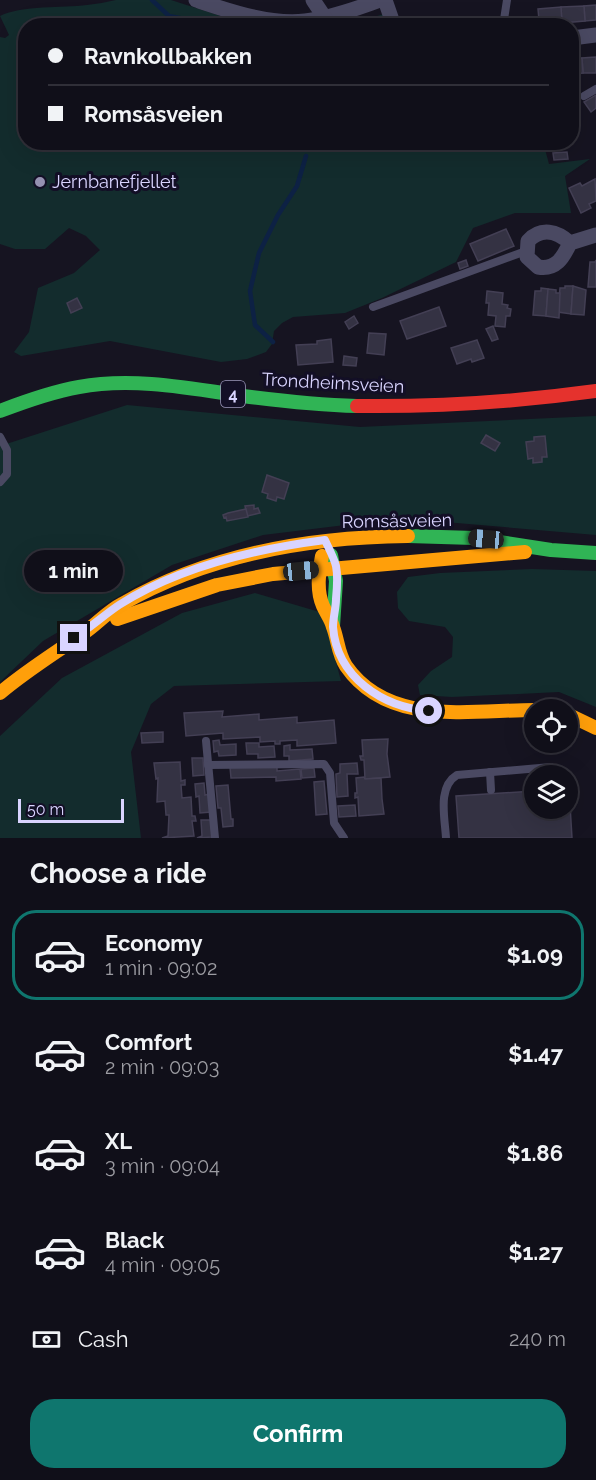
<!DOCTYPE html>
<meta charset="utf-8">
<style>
body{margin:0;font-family:Raleway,sans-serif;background:#191822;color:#f1f3f6;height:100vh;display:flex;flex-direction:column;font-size:22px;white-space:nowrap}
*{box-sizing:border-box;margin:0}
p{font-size:20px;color:#9c9ca2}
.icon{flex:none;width:33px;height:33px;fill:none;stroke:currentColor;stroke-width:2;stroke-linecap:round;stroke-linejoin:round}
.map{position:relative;height:838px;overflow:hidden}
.side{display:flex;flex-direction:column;background:#100f19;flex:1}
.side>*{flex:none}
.guide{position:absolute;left:18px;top:18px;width:561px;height:132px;border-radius:24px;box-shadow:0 6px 24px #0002,0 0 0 2px #302f38;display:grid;align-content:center;height:132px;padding:0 30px;background:#100f19}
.tools{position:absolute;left:524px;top:699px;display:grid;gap:12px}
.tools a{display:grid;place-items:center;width:54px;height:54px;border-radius:50%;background:#100f19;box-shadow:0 6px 24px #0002,0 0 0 2px #302f38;font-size:30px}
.scale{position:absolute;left:18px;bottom:15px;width:106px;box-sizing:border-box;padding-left:6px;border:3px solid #d9d4ff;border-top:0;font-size:16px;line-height:21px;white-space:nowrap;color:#d9d4ff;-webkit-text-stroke:4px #130f26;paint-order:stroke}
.end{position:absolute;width:27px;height:27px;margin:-14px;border:8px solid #d9d4ff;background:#111;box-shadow:0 0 0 3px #111}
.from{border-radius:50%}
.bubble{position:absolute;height:42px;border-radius:21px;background:#100f19;box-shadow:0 6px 24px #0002,0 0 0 2px #302f38;font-size:20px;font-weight:700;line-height:42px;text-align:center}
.car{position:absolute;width:18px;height:36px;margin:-18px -9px;border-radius:8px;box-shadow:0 0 4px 2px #0007;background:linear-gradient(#222 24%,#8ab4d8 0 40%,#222 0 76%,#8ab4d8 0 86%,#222 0)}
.guide b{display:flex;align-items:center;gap:21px;height:57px;font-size:22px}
.guide b+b{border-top:2px solid #302f38}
.guide i{width:15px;height:15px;background:#f1f3f6}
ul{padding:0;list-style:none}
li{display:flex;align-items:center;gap:18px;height:90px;margin:0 12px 9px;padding:0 18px;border:3px solid transparent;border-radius:24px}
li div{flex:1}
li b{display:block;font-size:22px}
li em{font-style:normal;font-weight:700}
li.active{border-color:#0f766e}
li>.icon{width:54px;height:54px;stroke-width:1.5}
h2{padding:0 30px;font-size:27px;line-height:72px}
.pay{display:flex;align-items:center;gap:15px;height:66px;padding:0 30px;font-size:22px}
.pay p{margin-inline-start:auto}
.action{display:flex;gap:12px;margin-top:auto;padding:12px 30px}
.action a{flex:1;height:69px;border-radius:24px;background:#0f766e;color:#fff;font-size:24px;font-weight:700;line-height:69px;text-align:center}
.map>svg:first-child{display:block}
</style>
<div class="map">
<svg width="596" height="838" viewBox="0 0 596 838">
<rect width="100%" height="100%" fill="#161421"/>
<g fill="#132c2d">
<path d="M 116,0 L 171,0 L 230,19 L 261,25 L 26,26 L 26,142 L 446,142 L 453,152 L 481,143 L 543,142 L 549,164 L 590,159 L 565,176 L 571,213 L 515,213 L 473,228 L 456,262 L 382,298 L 345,313 L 293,317 L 282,323 L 274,331 L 272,344 L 266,352 L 247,359 L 221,362 L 110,341 L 21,356 L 14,352 L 29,332 L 38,288 L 74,273 L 100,250 L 86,236 L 69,228 L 45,249 L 15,249 L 0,244 L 0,37 L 5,38 L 9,35 L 0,16 C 22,5 63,8 87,5 C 97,4 106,2 116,0 Z"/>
<polygon points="384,14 386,26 343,26"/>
<polygon points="127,405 360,427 596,416 596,535 445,522 370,522 263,535 172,565 43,641 0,682 0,446"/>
<polygon points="532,569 596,571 596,707 559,692 452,697 420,695 418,685 431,671 452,657 453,637 445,627 409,621 398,608 397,592 408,577 440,573"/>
<polygon points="255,593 323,613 341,681 174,686 151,704 131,752 141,838 0,838 0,736 62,678 182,613"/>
</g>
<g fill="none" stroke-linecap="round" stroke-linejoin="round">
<g stroke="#0d2144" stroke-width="4.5">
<polyline points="152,0 169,16 220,26"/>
<polyline points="305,142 305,143"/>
<polyline points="273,342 255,325 250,291 259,253 278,215 297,186 306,156"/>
</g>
</g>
<g fill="#343243" stroke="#433f54" stroke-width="1.5">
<polygon points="596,5 596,20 585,21 584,6"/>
<polygon points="584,6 585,21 562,23 561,7"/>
<polygon points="561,7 562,23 551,23 550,19 539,20 538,9"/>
<polygon points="596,57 596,73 583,73 582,58"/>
<polygon points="582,58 583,73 572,74 572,59"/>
<polygon points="572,92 574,92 575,107 572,108"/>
<polygon points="596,95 596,108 591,112 584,102"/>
<polygon points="567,152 568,159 554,160 553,153"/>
<polygon points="595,179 596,201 589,204 591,208 581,213 569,188 580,183 582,186"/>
<polygon points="506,229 514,246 478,261 470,244"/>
<polygon points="466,260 468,266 460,269 458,263"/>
<polygon points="596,260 596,287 588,287 590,262 595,262"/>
<polygon points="565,286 573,286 571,314 558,312 560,288 565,288"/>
<polygon points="573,286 586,290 584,315 571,314"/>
<polygon points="541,288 548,289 546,316 533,315 535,291 541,291"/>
<polygon points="548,289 556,290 556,293 560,293 559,318 546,316"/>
<polygon points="487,291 503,293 502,304 508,305 507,308 511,309 510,316 506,316 505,327 495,326 496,316 488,315 489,303 486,303"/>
<polygon points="77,298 82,308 71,313 67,303"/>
<polygon points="439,307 446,326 407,339 400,321"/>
<polygon points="354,316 358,323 349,329 345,322"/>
<polygon points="493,326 498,339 492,341 486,329"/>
<polygon points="369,333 386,334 384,355 367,353"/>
<polygon points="331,339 333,362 298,365 296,345 317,344 317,341"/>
<polygon points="477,340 484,358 472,362 471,359 457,364 451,348"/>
<polygon points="344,356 357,358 356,366 343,365"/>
<polygon points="486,435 500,443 495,451 481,443"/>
<polygon points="545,436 547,457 542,457 542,462 533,463 533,458 528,459 526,442 534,441 534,437"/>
<polygon points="267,475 289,483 284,499 277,497 276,501 267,498 268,494 262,492"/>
<polygon points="254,505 254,509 258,508 260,513 247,516 245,506"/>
<polygon points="246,509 248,517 227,521 226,517 224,518 223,515 228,513"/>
<polygon points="223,711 222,717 259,714 259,720 297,717 297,723 334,720 336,743 297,746 297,740 280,741 280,744 275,744 275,741 260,742 260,737 223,739 223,733 186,736 184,713"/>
<polygon points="163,732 163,742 142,743 141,733"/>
<polygon points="388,739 387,754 390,777 365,779 364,760 361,760 360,756 363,756 362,740"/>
<polygon points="219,740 220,745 236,744 236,755 219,756 218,751 214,752 213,741"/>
<polygon points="246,743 259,743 259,747 274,746 275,757 258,758 258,754 247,754"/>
<polygon points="290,745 290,750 312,749 313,759 289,761 289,756 284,756 284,746"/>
<polygon points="192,758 203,758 204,775 193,776"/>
<polygon points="180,762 181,781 185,780 185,785 181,785 182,798 191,797 192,816 195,816 196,821 192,821 194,836 162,838 168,836 169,815 166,815 165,801 157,802 158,778 156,779 154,763"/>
<polygon points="357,763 358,774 347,774 348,796 337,797 336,774 340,773 340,764"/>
<polygon points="277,766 277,771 300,769 301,779 276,781 276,777 231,778 230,767"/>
<polygon points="314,768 315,777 302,778 301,769"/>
<polygon points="364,777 365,779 381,778 382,799 384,814 359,816 358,797 355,798 355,793 357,793 356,778"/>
<polygon points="324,781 327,814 316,815 314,782"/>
<polygon points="204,783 205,795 209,794 211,812 200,813 199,796 196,797 195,784"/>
<polygon points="228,785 231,819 233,819 233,826 223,827 221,808 218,808 216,786"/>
<polygon points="569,788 572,838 459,838 456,796 534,791 534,808 567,808 567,789"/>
<polygon points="355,805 356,816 339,817 338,806"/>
<polygon points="201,820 211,820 212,837 197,838 202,836"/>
</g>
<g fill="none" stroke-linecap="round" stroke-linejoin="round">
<g stroke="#4a4962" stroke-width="8">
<polyline points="503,26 507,0"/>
<polyline points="584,96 596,89"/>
<polyline points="373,307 526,251"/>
<polyline points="0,437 7,450 7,474 0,482"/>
<polyline points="206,741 215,838"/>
<polyline points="208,765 324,764 330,773 334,823 344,838"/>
<polyline points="490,772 491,790"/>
<path d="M 446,838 C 445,818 437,787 457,775 L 551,767 L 554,770 L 555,776"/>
</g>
<g stroke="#4a4962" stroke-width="15">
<path d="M 196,0 C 229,11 269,25 305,21 C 330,18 356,9 380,0"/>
<polyline points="313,0 325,18"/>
<polyline points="385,0 394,26"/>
<polyline points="572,38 596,35"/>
<path d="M 570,243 C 557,231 541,227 528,241 L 527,257 L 538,267 C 556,270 563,258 570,243 L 596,235"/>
</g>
<g stroke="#30b455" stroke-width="14">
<path d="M 0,411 C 26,401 51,392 79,387 C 132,377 189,388 243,396 C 281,401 318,405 357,406"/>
<polyline points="408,536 474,538 551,550 596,553"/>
<polyline points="331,555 336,581 333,626"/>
</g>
<g stroke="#ff9f0a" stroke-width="14">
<path d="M 322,556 C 319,572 316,590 323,606 C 326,613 331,619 333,627 C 338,640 338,654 346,666 C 388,727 470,710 534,710"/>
<polyline points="117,619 217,585 273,574 525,552"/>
<path d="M 0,693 C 27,670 57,652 85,632 C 98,623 108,611 122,604 C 209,554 309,537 408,536"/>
<polyline points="567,714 596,728"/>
</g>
<path stroke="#e5322d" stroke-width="14" d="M 357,406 C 437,407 516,402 596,391"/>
</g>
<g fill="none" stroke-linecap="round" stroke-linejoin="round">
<path stroke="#d9d4ff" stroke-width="8" d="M 74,638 C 90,628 104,615 119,605 C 180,566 255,549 325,540 C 329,549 334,558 336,566 C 338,576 337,589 336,599 C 336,608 333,618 333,627 C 337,678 383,707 429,711"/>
</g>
<circle fill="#9591b1" stroke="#130f26" stroke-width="2" cx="40" cy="182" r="6"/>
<g text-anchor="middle" stroke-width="6" stroke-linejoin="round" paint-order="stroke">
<rect fill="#130f26" stroke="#9e99be" stroke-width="1.5" x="221" y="381" width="24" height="26" rx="4.5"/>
<g font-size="16" font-weight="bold" fill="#d9d4ff">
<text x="233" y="400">4</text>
</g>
<g font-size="18" fill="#d9d4ff" stroke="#130f26" text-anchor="start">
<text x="52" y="188">Jernbanefjellet</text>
</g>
<g font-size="18" fill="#d9d4ff" stroke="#130f26">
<text transform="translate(333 383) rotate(3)" y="6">Trondheimsveien</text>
<text transform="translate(397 521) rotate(-1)" y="6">Romsåsveien</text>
</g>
</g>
</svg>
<div class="tools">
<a><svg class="icon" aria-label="locate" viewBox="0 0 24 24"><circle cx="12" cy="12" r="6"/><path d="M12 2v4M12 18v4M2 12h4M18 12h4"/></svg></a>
<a><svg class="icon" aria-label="layers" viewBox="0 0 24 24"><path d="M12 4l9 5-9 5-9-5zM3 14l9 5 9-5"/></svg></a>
</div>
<div class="scale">50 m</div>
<i class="end from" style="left:429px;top:711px"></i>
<i class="end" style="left:74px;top:638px"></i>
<div class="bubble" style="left:24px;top:550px;width:99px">1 min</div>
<i class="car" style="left:486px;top:539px;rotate:275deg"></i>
<i class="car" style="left:301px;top:571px;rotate:84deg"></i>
<div class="guide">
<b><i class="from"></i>Ravnkollbakken</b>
<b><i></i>Romsåsveien</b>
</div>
</div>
<section class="side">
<h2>Choose a ride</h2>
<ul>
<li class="active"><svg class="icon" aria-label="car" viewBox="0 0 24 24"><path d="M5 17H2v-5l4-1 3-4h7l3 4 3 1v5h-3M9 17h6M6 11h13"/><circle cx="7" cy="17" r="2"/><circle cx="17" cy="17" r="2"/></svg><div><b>Economy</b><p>1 min · 09:02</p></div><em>$1.09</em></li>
<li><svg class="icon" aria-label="car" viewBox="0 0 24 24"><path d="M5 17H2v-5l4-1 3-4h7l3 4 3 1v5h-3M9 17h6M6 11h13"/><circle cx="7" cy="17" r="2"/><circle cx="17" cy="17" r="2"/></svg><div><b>Comfort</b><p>2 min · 09:03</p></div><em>$1.47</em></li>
<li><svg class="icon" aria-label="car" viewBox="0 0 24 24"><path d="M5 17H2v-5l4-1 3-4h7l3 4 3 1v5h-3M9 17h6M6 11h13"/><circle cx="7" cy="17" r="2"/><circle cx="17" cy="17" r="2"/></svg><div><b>XL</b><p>3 min · 09:04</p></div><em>$1.86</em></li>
<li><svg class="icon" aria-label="car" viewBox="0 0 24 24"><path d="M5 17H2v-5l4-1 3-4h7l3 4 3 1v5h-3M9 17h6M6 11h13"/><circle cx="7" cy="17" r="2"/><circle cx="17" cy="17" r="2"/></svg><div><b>Black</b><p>4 min · 09:05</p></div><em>$1.27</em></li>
</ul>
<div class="pay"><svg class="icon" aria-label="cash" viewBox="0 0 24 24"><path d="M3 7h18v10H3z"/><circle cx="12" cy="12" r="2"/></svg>Cash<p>240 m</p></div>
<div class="action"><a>Confirm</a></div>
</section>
